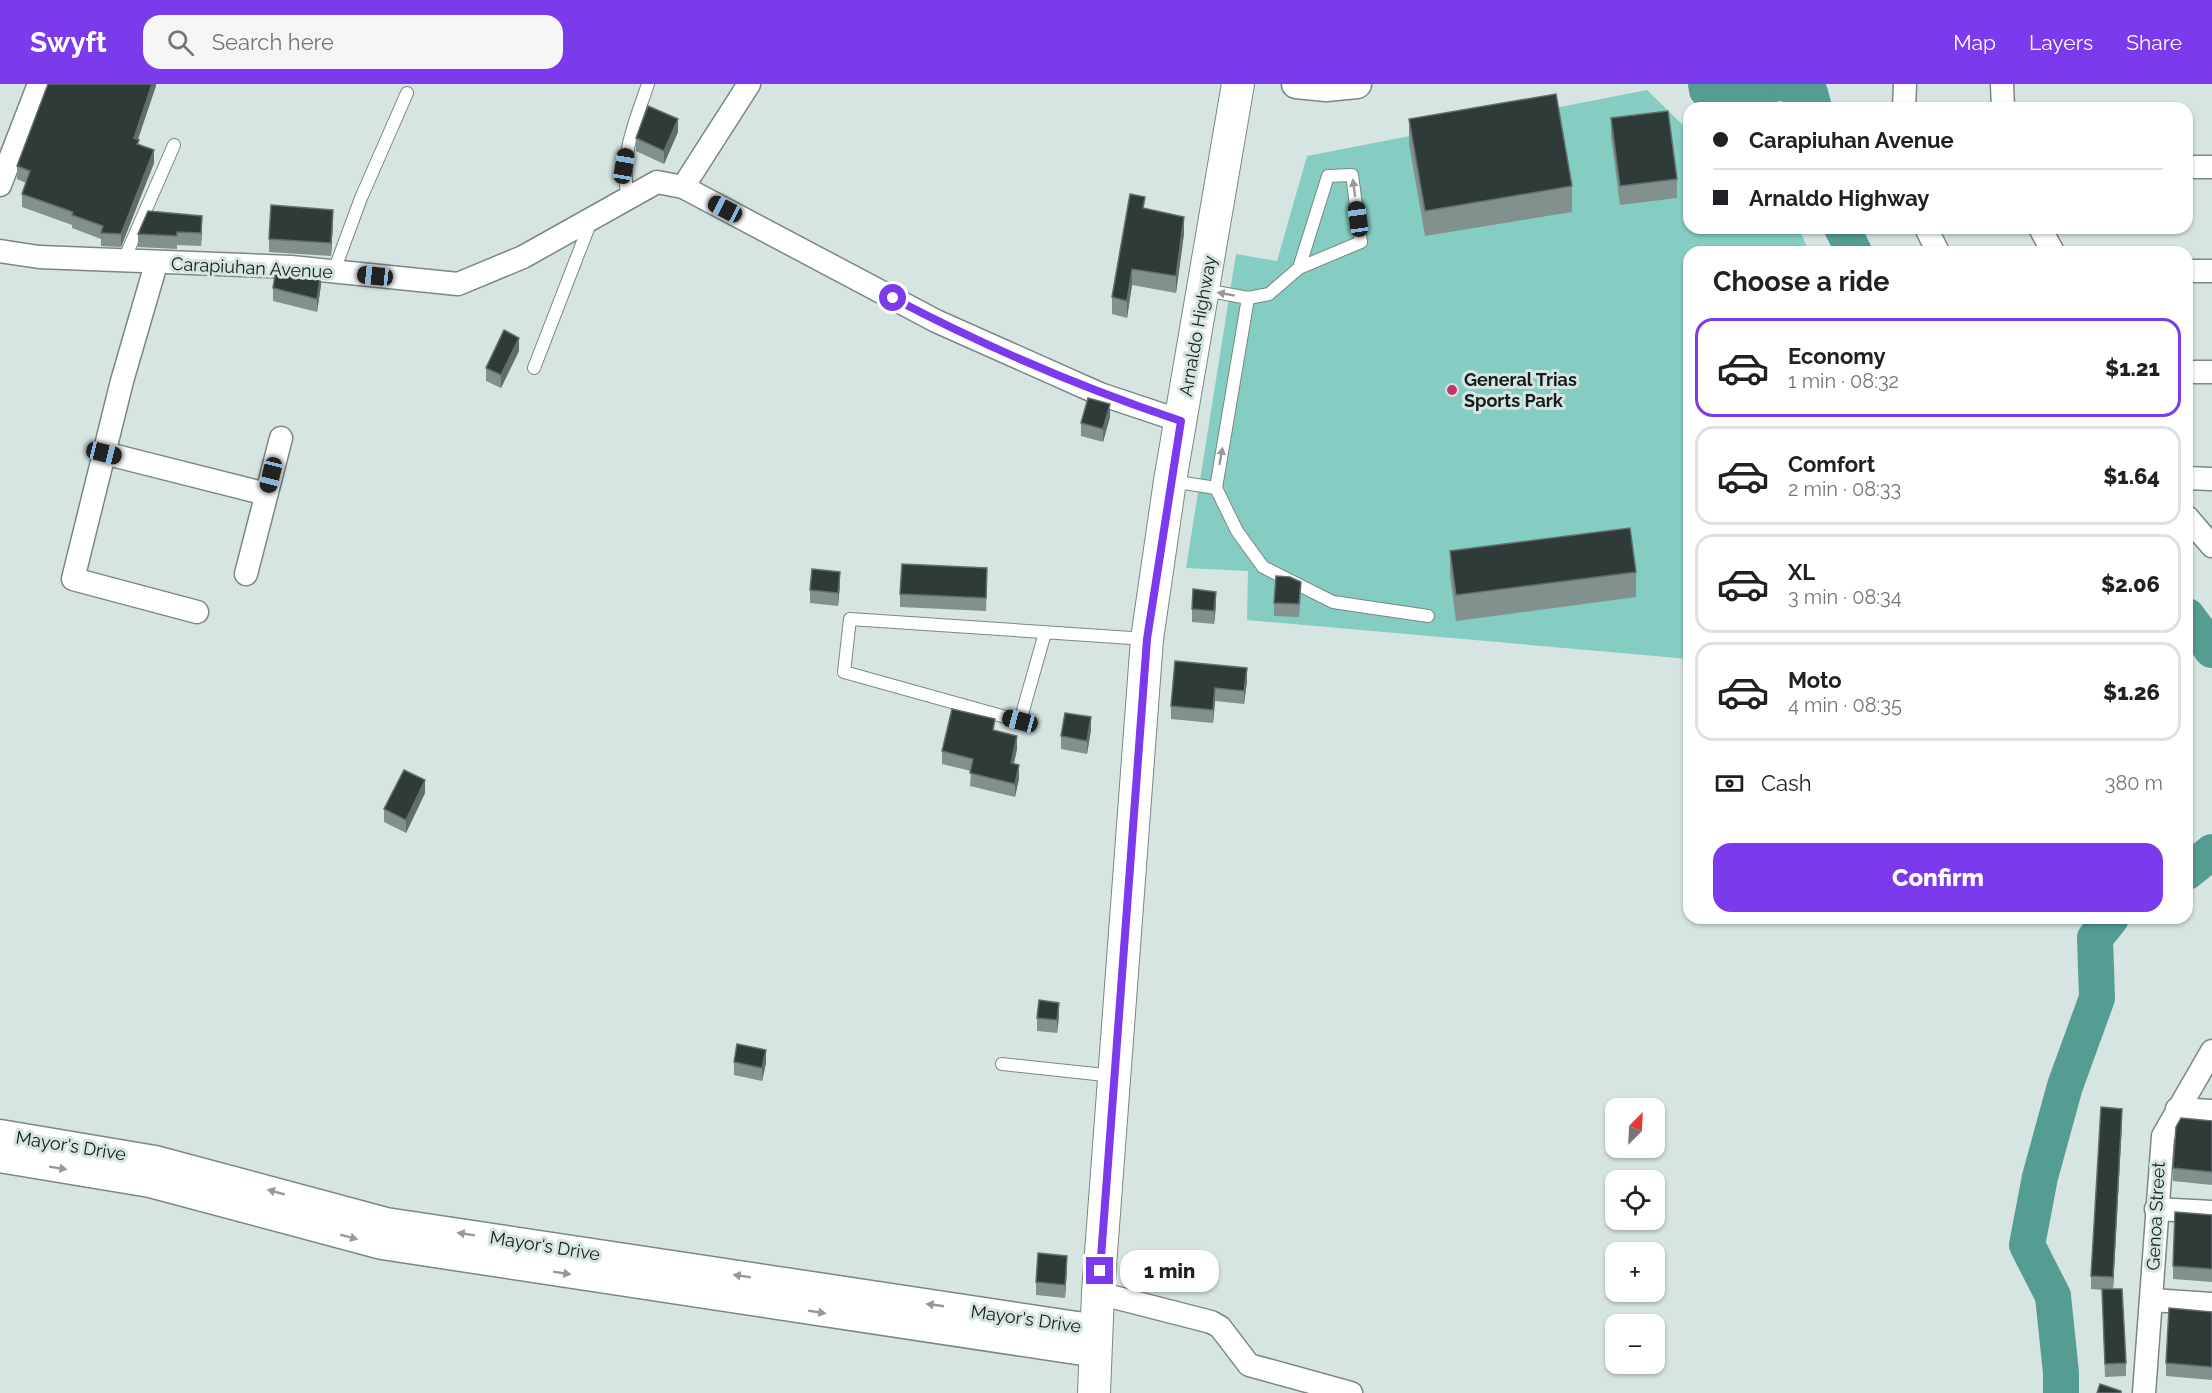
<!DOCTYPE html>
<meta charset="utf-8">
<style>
body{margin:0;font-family:Raleway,sans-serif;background:#f6f6f6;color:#202124;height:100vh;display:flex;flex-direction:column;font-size:22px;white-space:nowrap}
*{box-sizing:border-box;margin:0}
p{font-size:20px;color:#757577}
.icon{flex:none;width:33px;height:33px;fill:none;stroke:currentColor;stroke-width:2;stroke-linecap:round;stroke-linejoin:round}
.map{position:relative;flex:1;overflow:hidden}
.sheet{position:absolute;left:1683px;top:162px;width:510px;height:678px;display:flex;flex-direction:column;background:#fff;border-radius:18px;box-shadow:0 2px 4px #0004}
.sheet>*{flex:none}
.top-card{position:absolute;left:1683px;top:18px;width:510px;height:132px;border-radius:18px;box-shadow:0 2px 4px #0004;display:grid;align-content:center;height:132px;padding:0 30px;background:#fff}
.needle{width:39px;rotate:24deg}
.tools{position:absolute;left:1605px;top:1014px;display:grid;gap:12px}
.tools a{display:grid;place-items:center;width:60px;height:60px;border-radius:12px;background:#fff;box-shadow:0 2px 4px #0004;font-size:30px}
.end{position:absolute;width:27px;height:27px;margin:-14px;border:8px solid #7c3aed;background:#fff;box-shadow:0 0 0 3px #fff}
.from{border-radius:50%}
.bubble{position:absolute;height:42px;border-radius:18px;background:#fff;box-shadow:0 2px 4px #0004;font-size:20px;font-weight:800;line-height:42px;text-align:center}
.car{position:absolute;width:18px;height:36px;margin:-18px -9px;border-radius:8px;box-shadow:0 0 4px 2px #0007;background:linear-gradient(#222 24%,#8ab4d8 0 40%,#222 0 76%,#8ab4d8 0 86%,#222 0)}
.top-card b{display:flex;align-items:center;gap:21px;height:57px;font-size:22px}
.top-card b+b{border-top:2px solid #e0e0e0}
.top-card i{width:15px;height:15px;background:#202124}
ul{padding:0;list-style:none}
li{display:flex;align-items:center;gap:18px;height:99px;margin:0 12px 9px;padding:0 18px;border:3px solid #e0e0e0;border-radius:18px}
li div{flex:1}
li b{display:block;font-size:22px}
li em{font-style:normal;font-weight:800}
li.on{border-color:#7c3aed}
li>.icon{width:54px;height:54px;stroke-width:1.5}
h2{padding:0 30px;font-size:27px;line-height:72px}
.pay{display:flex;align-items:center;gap:15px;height:66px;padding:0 30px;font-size:22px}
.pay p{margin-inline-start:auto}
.button{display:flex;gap:12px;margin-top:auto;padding:12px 30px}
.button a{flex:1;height:69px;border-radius:18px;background:#7c3aed;color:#fff;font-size:24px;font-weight:800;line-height:69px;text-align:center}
header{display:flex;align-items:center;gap:36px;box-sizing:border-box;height:84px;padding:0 30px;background:#7c3aed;color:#fff}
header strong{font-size:28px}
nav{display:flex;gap:33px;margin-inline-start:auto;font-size:21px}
.search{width:420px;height:54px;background:#f6f6f6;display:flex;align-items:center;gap:15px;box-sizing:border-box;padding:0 21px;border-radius:18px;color:#757577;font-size:22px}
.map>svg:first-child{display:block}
</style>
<header>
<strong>Swyft</strong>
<div class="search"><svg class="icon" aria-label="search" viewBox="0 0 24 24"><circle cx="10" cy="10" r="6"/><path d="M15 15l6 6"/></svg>Search here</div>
<nav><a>Map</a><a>Layers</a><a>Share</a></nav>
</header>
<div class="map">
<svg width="2212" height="1309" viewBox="0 0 2212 1309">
<rect width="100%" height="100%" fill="#d6e5e2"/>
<polygon fill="#85cdc2" points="1647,6 1689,47 1689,144 1799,144 1809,168 1689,168 1689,575 1247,536 1248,487 1186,484 1236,170 1277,177 1307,72"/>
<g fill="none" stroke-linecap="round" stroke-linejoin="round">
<g stroke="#559c92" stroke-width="36">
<polyline points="1706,0 1707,6 1748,11 1773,0"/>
<polyline points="1786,0 1810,9 1814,24"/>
<polyline points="1842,144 1854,168"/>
<polyline points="2187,532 2212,566"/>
<polyline points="2187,788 2212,768"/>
<polyline points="2061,1309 2061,1289 2053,1212 2027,1161 2040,1093 2065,1002 2097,914 2095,854 2111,834"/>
</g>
<defs>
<g id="service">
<path d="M 627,113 C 622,65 633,44 648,0"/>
<polyline points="123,178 174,61"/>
<polyline points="334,187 361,114 407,9"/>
<polyline points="1205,206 1248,214 1269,210 1299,184 1361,158 1352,91 1328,92 1299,184"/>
<polyline points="534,284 591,137"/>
<polyline points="1171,397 1216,404 1248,214"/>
<polyline points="1216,404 1237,447 1263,483 1333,518 1428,532"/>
<polyline points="1045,549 1020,637 844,588 850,535 1146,555"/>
<polyline points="1002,980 1114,992"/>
</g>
<g id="minor">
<polyline points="2002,0 2003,24"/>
<polyline points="1904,24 1905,0"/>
<polyline points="2187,83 2212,83"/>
<polyline points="0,101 39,0"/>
<polyline points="683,103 749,0"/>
<polyline points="1926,144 1938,168"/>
<polyline points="2040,144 2053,168"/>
<polyline points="0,167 39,173 291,183 458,200 523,173 657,98 683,103 936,237 1100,310 1181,337"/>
<polyline points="156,180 122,297 73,495 197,528"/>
<polyline points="2187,187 2212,187"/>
<polyline points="2187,288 2212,288"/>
<polyline points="104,369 266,410"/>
<polyline points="2187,394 2212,395"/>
<polyline points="2187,433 2212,462"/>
<polyline points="246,490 281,354"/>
<polyline points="2177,1025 2212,1027"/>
<polyline points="2156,1125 2212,1128"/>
<polyline points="1098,1209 1211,1238 1220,1243 1249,1281 1351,1309"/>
<polyline points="2152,1216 2212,1220"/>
<polyline points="2144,1309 2163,1052 2212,967"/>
</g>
<g id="tertiary">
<polyline points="1296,0 1326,3 1357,0"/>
<polyline points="0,1050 155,1076 386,1138 1097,1245"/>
<polyline points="0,1074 150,1099 382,1161 1096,1269"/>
</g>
<polyline id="secondary" points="1094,1309 1098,1209 1147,555 1170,397 1238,0"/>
</defs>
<use href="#service" stroke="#7a8785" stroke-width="14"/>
<use href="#minor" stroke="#7a8785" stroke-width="25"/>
<use href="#tertiary" stroke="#7a8785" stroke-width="31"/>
<use href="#secondary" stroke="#7a8785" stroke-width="34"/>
<use href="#service" stroke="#fff" stroke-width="12"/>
<use href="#minor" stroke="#fff" stroke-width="22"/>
<use href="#tertiary" stroke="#fff" stroke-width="28"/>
<use href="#secondary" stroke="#fff" stroke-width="32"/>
</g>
<g fill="#82908e">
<polygon points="156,0 138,55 139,60 154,79 121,163 101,162 101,155 72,144 72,141 22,123 22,110 26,99 17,95 17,82"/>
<polygon points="1611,34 1677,95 1677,114 1620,121 1611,53"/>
<polygon points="1409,35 1572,102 1572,128 1425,152 1409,60"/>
<polygon points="678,48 664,80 636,67 636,54"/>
<polygon points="1145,124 1184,150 1176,209 1132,201 1127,234 1112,230 1112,213"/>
<polygon points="333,139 331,172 269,168 269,155"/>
<polygon points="202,145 201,162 177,161 177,165 138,163 138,150"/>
<polygon points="321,201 317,228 273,217 273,204"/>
<polygon points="519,267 501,304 486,297 486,284"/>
<polygon points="1110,333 1103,358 1081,352 1081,339"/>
<polygon points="1450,467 1636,488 1636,513 1456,537 1450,492"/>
<polygon points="987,497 986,527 900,523 900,510"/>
<polygon points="840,501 838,522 810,519 810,506"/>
<polygon points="1301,511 1299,533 1274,532 1274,519"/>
<polygon points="1216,521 1214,540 1192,538 1192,525"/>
<polygon points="1175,577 1247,597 1244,620 1215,617 1213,639 1171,635 1171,622"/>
<polygon points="1091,646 1087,670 1061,665 1061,652"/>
<polygon points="995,647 1017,665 1014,679 1019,694 1015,713 970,702 971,687 942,680 942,667"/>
<polygon points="425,709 406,749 384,738 384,725"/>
<polygon points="1059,932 1057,949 1037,947 1037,934"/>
<polygon points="734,978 766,979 762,997 734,991"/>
<polygon points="2212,1037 2212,1101 2173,1097 2173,1084"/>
<polygon points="2122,1038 2113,1205 2126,1279 2126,1292 2105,1293 2102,1206 2091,1205 2091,1192"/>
<polygon points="2212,1131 2212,1198 2173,1195 2173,1182"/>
<polygon points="1067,1185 1065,1214 1036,1211 1036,1198"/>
<polygon points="2212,1228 2212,1296 2166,1292 2166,1279"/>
</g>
<g fill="#616e6c">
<polygon points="152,0 156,0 156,2 134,67 134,54"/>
<polygon points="678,35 678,48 664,80 664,67"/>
<polygon points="154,66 154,79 121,163 121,150"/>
<polygon points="333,126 333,139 331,172 331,159"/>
<polygon points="202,132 202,145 201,162 201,149"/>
<polygon points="1184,133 1184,150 1176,209 1176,192"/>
<polygon points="1132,185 1132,201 1127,234 1127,217"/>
<polygon points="321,188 321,201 317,228 317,215"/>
<polygon points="519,254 519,267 501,304 501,291"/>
<polygon points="1110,320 1110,333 1103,358 1103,345"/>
<polygon points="840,488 840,501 838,522 838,509"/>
<polygon points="1216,508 1216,521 1214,540 1214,527"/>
<polygon points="1247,584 1247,597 1244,620 1244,607"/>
<polygon points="1215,604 1215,617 1213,639 1213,626"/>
<polygon points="1091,633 1091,646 1087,670 1087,657"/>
<polygon points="1017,652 1017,665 1011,692 1011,679"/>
<polygon points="1019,681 1019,694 1015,713 1015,700"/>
<polygon points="425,696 425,709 406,749 406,736"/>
<polygon points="1059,919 1059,932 1057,949 1057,936"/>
<polygon points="766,966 766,979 762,997 762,984"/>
<polygon points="2122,1025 2122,1038 2113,1206 2113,1193"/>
<polygon points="1067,1172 1067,1185 1065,1214 1065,1201"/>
</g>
<g fill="#2f3b39" stroke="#616e6c" stroke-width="1.5">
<polygon points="48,0 152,0 134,54 139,56 137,60 154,66 121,150 101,149 103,142 72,131 73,128 22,110 30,87 17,82"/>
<polygon points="1556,10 1572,102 1425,127 1409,35"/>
<polygon points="648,22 678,35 664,67 636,54"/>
<polygon points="1668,27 1677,95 1620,102 1611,34"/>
<polygon points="1130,110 1145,113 1143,124 1184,133 1176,192 1132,185 1127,217 1112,213"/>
<polygon points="271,121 333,126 331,159 269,155"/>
<polygon points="148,127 202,132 201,149 177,148 177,152 138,150"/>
<polygon points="295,184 321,188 317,215 273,204 276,185 295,188"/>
<polygon points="504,246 519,254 501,291 486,284"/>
<polygon points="1088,314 1110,320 1103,345 1081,339"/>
<polygon points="1630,444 1636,488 1456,511 1450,467"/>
<polygon points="902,480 987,484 986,514 900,510"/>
<polygon points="812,485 840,488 838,509 810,506"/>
<polygon points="1276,492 1290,493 1301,498 1299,520 1274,519"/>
<polygon points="1193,505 1216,508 1214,527 1192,525"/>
<polygon points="1175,577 1247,584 1244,607 1215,604 1213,626 1171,622"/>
<polygon points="952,625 995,635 993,646 1017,652 1011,679 1019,681 1015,700 970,689 973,675 942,667"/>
<polygon points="1065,629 1091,633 1087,657 1061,652"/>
<polygon points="404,686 425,696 406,736 384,725"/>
<polygon points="1039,916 1059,919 1057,936 1037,934"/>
<polygon points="737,960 766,966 762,984 734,978"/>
<polygon points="2101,1023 2122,1025 2113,1193 2091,1192"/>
<polygon points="2181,1034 2212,1037 2212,1088 2173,1084 2176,1043"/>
<polygon points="2175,1128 2212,1131 2212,1185 2173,1182"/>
<polygon points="1038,1169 1067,1172 1065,1201 1036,1198"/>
<polygon points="2102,1205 2122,1205 2126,1279 2105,1280"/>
<polygon points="2169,1224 2212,1228 2212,1283 2166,1279"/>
<polygon points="2100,1300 2121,1307 2121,1309 2097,1309"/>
</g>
<defs><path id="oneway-solid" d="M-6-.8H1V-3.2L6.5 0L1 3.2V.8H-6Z" transform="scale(1.5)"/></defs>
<g fill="#969998">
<use href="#oneway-solid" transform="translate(1354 104) rotate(-98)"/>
<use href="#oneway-solid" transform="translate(1226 210) rotate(-170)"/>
<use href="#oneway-solid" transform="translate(1221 372) rotate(-80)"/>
<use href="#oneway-solid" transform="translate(58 1084) rotate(9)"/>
<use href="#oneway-solid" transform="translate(276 1108) rotate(-164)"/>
<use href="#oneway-solid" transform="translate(466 1150) rotate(-171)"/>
<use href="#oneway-solid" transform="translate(349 1153) rotate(15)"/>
<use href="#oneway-solid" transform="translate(562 1189) rotate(9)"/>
<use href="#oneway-solid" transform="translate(742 1192) rotate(-171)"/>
<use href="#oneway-solid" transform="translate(935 1221) rotate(-172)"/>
<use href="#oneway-solid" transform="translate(817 1228) rotate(9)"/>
</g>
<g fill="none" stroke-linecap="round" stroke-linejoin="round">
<path stroke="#7c3aed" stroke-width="8" d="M 893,214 C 986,263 1082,304 1181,337 L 1147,555 L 1100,1187"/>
</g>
<circle fill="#c23568" stroke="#d6e5e2" stroke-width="2" cx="1452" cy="306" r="6"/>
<g text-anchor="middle" stroke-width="6" stroke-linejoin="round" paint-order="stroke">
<g font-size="18" fill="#161c1b" stroke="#d6e5e2">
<text transform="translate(252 184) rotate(3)" y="6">Carapiuhan Avenue</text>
<text transform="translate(1198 242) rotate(-80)" y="6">Arnaldo Highway</text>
<text transform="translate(71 1062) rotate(9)" y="6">Mayor's Drive</text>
<text transform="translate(2156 1132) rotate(-87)" y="6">Genoa Street</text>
<text transform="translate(545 1162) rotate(9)" y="6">Mayor's Drive</text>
<text transform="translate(1026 1235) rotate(8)" y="6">Mayor's Drive</text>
</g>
<g font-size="18" font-weight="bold" fill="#161c1b" stroke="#d6e5e2" text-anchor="start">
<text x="1464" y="302">General Trias<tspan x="1464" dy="21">Sports Park</tspan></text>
</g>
</g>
</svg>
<div class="tools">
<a><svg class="needle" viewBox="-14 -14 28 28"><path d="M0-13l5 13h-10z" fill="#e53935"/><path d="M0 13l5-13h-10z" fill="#757577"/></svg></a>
<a><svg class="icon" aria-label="locate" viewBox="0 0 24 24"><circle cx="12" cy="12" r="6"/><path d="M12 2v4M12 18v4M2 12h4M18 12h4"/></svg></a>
<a>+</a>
<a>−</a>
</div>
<i class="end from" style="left:893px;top:214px"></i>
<i class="end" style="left:1100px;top:1187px"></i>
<div class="bubble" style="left:1120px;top:1166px;width:99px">1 min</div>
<i class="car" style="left:624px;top:82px;rotate:9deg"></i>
<i class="car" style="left:725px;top:125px;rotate:298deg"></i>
<i class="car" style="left:1358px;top:135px;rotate:352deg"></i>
<i class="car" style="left:375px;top:192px;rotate:276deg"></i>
<i class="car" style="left:104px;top:369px;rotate:104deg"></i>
<i class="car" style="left:271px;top:391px;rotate:194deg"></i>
<i class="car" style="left:1020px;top:637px;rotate:285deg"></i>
<div class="top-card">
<b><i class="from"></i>Carapiuhan Avenue</b>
<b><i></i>Arnaldo Highway</b>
</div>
<section class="sheet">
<h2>Choose a ride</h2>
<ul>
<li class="on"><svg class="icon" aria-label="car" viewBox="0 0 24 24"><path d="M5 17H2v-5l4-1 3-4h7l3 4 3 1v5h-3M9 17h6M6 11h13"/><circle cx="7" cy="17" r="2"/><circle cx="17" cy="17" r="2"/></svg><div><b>Economy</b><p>1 min · 08:32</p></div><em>$1.21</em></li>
<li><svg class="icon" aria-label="car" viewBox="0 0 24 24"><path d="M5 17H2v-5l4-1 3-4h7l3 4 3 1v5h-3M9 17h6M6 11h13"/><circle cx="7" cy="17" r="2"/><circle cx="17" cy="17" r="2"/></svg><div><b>Comfort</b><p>2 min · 08:33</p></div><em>$1.64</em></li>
<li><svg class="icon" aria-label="car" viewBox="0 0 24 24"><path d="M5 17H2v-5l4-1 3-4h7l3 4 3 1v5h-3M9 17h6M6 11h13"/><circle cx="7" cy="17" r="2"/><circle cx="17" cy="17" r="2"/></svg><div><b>XL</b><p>3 min · 08:34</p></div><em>$2.06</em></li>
<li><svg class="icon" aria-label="car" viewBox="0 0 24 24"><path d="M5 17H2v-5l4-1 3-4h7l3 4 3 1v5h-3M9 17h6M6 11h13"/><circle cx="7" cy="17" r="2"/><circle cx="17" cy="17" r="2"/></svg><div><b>Moto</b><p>4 min · 08:35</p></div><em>$1.26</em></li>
</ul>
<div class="pay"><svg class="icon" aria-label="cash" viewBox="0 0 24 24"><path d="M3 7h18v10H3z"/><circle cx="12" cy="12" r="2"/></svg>Cash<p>380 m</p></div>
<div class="button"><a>Confirm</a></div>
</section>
</div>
